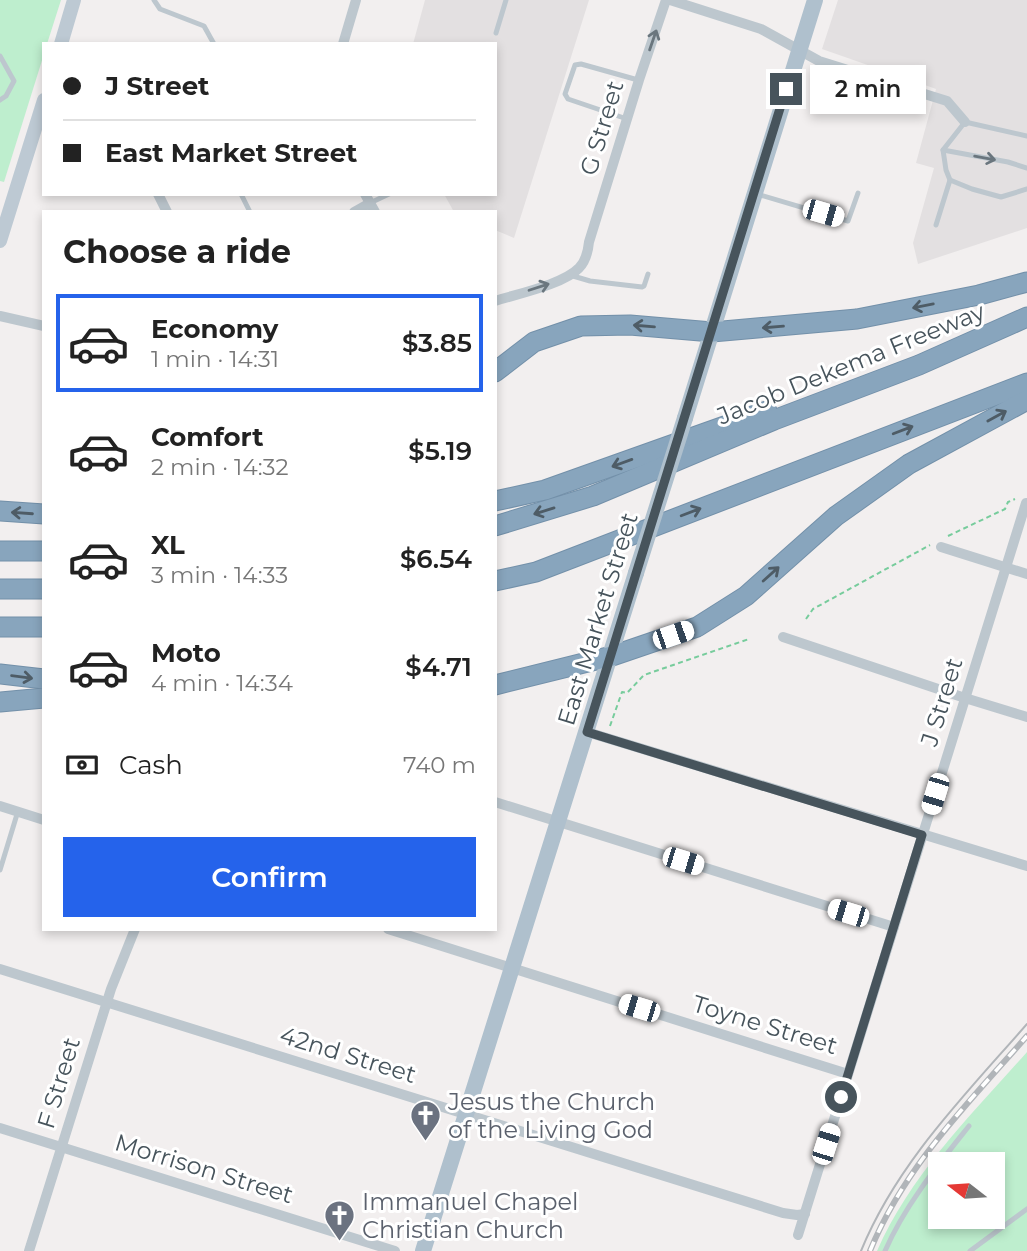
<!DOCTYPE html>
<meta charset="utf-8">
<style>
body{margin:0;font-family:Montserrat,sans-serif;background:#f2f2f2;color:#222;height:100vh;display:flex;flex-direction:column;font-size:26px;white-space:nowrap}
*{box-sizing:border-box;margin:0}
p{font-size:23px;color:#767676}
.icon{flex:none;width:38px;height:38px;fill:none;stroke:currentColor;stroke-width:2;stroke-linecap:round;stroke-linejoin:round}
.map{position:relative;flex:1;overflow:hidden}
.details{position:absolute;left:42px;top:210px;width:455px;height:721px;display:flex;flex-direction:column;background:#fff;border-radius:0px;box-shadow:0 4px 10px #0003}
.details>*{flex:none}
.banner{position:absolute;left:42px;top:42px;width:455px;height:154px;border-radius:0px;box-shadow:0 4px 10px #0003;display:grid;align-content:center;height:154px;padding:0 21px;background:#fff}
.needle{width:46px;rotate:287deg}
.fabs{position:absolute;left:928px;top:1152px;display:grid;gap:14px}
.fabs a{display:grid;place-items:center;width:77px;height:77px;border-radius:0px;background:#fff;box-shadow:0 4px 10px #0003;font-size:35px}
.end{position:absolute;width:32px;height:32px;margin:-16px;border:9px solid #47545c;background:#fff;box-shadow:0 0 0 4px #fff}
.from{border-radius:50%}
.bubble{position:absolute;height:49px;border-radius:0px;background:#fff;box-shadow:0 4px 10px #0003;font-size:23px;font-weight:600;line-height:49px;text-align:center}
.car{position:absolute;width:21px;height:42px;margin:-21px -10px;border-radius:9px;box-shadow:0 0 5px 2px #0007;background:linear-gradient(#fff 24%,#345 0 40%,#fff 0 76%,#345 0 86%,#fff 0)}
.banner b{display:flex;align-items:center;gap:24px;height:66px;font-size:26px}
.banner b+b{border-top:2px solid #e0e0e0}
.banner i{width:18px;height:18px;background:#222}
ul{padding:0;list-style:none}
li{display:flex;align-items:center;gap:21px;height:98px;margin:0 14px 10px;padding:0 7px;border:4px solid transparent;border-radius:0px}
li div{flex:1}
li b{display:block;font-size:26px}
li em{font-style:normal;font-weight:600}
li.active{border-color:#2563eb}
li>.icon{width:63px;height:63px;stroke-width:1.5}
h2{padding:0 21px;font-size:32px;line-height:84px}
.pay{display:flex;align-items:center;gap:18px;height:77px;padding:0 21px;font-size:26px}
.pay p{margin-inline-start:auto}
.cta{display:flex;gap:14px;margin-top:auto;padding:14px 21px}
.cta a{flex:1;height:80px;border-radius:0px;background:#2563eb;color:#fff;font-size:28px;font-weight:600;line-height:80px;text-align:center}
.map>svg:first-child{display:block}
</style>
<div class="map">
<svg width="1027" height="1251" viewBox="0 0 1027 1251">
<rect width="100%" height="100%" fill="#f2efef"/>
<g fill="#e3e0e1">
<polygon points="425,0 589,0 514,238 495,230 495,212 454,212 444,194 495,194 495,44 413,44"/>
<polygon points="838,0 1027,0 1027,228 918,264 913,243 934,168 916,163 936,89 822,49"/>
</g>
<g fill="#beeece" fill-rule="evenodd">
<polygon points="0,0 61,0 47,44 44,44 44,54 4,182 0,181"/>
<path d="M 1027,1052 L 1027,1251 L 877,1251 C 911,1174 972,1114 1027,1052 ZM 940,1164 L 992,1164 L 992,1216 L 940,1216 Z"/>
</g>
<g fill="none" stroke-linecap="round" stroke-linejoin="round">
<defs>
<g id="highway">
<polyline points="495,372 534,342 581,326 630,325 712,332 857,319 979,295 1027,282"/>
<polyline points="495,501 545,490 767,411"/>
<polyline points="0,511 44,514"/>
<polyline points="495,526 593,496 774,420 919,365 1027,317"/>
<polyline points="0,551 44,551"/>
<polyline points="495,581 536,572 1027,383"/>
<polyline points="0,589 44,589"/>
<polyline points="0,627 44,627"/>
<polyline points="0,674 44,679"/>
<polyline points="495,685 612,656 697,627 746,596 836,516 909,464 1027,400"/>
<polyline points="0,702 44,698"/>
</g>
</defs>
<use href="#highway" stroke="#7390a9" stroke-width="21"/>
<g stroke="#77cc9c" stroke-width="2" stroke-dasharray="5 3.5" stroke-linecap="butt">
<polyline points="948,536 1005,509 1008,502 1015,499"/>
<polyline points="806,619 813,609 930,545"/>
<polyline points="610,726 622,692 627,693 644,675 749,639"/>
</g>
<g stroke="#bdc7ce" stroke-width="5">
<polyline points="154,0 160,9 204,26 214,44"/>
<polyline points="496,33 506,0"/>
<polyline points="0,56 14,81 6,96 0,100"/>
<polyline points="627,119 568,99 565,94 575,65 581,64 638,80"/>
<polyline points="943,150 1008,162 1027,168"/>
<polyline points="950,180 972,189 1001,197 1027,189"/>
<polyline points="241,194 250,212"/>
<polyline points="757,194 848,221 858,193"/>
<polyline points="370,203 389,194"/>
<polyline points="936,225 950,180 946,170 943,150 965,122 1027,136"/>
<polyline points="573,276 590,281 642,287 644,286 648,274"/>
<polyline points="0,870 18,811"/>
<path d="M 885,1251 C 905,1205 938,1165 969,1126"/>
<polyline points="970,1251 1027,1209"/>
</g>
<g stroke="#bdc7ce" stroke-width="10">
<polyline points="670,0 761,29 819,61 947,101 965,122"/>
<polyline points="343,44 356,0"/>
<polyline points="158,194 167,212"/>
<polyline points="365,194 375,212"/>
<polyline points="354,212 370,203"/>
<path d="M 495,301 C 517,294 564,284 579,268 C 586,261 588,252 589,242 L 639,80 L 666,0"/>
<polyline points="0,316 44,326"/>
<polyline points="941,547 1027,574"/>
<polyline points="783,637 965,698 1027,717"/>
<polyline points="587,732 1027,866"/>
<polyline points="495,802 894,927"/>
<polyline points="0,806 44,820"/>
<polyline points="388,929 848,1074"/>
<polyline points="0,969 783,1213 797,1215 805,1214"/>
<polyline points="0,1128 395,1251"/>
<polyline points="798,1235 1026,503"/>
<polyline points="29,1251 111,989 135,929"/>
</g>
<g stroke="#bdc9d3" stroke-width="14">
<polyline points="61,44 74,0"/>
<polyline points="0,241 44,100"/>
</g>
<g stroke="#afc0cd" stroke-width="16">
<polyline points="685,418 815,0"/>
<polyline points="423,1251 636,573"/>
</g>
<use href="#highway" stroke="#88a5bd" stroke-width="19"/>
<path stroke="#b1b5b9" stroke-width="2" d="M 861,1251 C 897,1163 965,1095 1027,1024"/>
<defs>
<path id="rail" d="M 870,1251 C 904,1167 968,1103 1027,1036"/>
</defs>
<use href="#rail" stroke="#b1b5b9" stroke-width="6"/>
<use href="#rail" stroke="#fff" stroke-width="3.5" stroke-dasharray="10" stroke-linecap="butt"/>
<polyline stroke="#afc0cd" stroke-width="16" points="636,573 685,418"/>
</g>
<defs><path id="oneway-shaft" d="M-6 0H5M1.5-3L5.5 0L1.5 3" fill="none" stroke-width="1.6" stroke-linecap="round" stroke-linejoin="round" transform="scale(1.75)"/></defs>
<g stroke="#6a767e">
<use href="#oneway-shaft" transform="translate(653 40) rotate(-71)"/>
<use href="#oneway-shaft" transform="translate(985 158) rotate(10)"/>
<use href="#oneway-shaft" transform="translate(539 287) rotate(-18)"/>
</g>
<g stroke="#4e5c66">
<use href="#oneway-shaft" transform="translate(923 306) rotate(169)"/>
<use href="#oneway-shaft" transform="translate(644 326) rotate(-175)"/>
<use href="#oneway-shaft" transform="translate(773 327) rotate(175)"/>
<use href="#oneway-shaft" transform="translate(997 416) rotate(-29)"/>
<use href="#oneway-shaft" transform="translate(903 430) rotate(-21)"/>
<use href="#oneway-shaft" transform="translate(622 463) rotate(160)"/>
<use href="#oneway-shaft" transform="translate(544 511) rotate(163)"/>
<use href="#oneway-shaft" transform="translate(691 512) rotate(-21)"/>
<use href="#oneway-shaft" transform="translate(22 513) rotate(-176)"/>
<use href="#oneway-shaft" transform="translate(771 574) rotate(-42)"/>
<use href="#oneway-shaft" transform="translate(22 677) rotate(7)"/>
</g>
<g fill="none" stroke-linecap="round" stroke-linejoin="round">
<polyline stroke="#47545c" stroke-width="9" points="786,89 587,732 922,835 841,1097"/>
</g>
<defs>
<symbol id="church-pin" viewBox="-11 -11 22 30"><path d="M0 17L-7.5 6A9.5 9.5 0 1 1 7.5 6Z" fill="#6b7280" stroke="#fff"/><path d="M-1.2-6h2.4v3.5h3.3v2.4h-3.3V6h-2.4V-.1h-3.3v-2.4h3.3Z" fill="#fff"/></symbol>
</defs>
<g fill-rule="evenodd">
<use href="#church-pin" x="408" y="1098" width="35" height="47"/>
<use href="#church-pin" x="322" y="1198" width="35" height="47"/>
</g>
<g text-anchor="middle" stroke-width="6" stroke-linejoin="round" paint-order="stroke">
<g font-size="24" fill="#47545c" stroke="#fff">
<text transform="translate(602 128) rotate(-73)" y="8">G Street</text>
<text transform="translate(851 364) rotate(-22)" y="8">Jacob Dekema Freeway</text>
<text transform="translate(598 619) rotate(-73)" y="8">East Market Street</text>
<text transform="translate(942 702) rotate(-73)" y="8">J Street</text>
<text transform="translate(765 1025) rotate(17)" y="8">Toyne Street</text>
<text transform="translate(348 1055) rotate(17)" y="8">42nd Street</text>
<text transform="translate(59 1083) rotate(-73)" y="8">F Street</text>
<text transform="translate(204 1169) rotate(17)" y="8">Morrison Street</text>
</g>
<g font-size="24" fill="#5b616d" stroke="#fff" text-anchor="start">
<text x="448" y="1110">Jesus the Church<tspan x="448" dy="28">of the Living God</tspan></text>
<text x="362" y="1210">Immanuel Chapel<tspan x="362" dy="28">Christian Church</tspan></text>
</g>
</g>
</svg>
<div class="fabs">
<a><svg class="needle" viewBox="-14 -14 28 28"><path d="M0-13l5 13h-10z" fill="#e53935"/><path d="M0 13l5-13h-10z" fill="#767676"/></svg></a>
</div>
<i class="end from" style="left:841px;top:1097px"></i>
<i class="end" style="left:786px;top:89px"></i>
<div class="bubble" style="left:810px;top:65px;width:116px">2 min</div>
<i class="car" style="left:823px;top:213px;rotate:106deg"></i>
<i class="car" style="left:673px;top:635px;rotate:71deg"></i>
<i class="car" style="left:935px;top:794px;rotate:197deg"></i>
<i class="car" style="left:683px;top:861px;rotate:107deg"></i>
<i class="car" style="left:848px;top:913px;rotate:287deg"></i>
<i class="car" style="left:639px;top:1008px;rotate:287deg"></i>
<i class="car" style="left:826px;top:1144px;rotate:18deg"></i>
<div class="banner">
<b><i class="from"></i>J Street</b>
<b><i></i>East Market Street</b>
</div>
<section class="details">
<h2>Choose a ride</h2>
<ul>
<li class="active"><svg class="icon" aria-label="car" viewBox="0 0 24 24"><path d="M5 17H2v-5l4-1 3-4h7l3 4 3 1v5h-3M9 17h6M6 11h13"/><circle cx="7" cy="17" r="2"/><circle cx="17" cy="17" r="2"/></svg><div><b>Economy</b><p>1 min · 14:31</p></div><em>$3.85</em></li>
<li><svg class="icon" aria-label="car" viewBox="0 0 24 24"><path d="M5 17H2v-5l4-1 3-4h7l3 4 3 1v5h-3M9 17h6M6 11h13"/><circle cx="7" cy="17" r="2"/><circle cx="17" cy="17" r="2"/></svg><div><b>Comfort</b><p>2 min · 14:32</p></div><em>$5.19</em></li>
<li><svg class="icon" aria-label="car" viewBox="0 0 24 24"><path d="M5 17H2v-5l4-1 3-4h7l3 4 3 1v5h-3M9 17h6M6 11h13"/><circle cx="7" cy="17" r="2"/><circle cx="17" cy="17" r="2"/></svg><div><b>XL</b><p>3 min · 14:33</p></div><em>$6.54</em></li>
<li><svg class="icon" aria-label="car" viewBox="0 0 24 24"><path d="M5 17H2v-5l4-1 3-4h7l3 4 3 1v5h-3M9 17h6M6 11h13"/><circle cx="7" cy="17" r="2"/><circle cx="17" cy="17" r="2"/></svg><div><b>Moto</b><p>4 min · 14:34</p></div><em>$4.71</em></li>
</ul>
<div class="pay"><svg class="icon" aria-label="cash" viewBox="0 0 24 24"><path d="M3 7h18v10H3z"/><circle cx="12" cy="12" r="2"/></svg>Cash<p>740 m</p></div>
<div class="cta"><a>Confirm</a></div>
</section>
</div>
